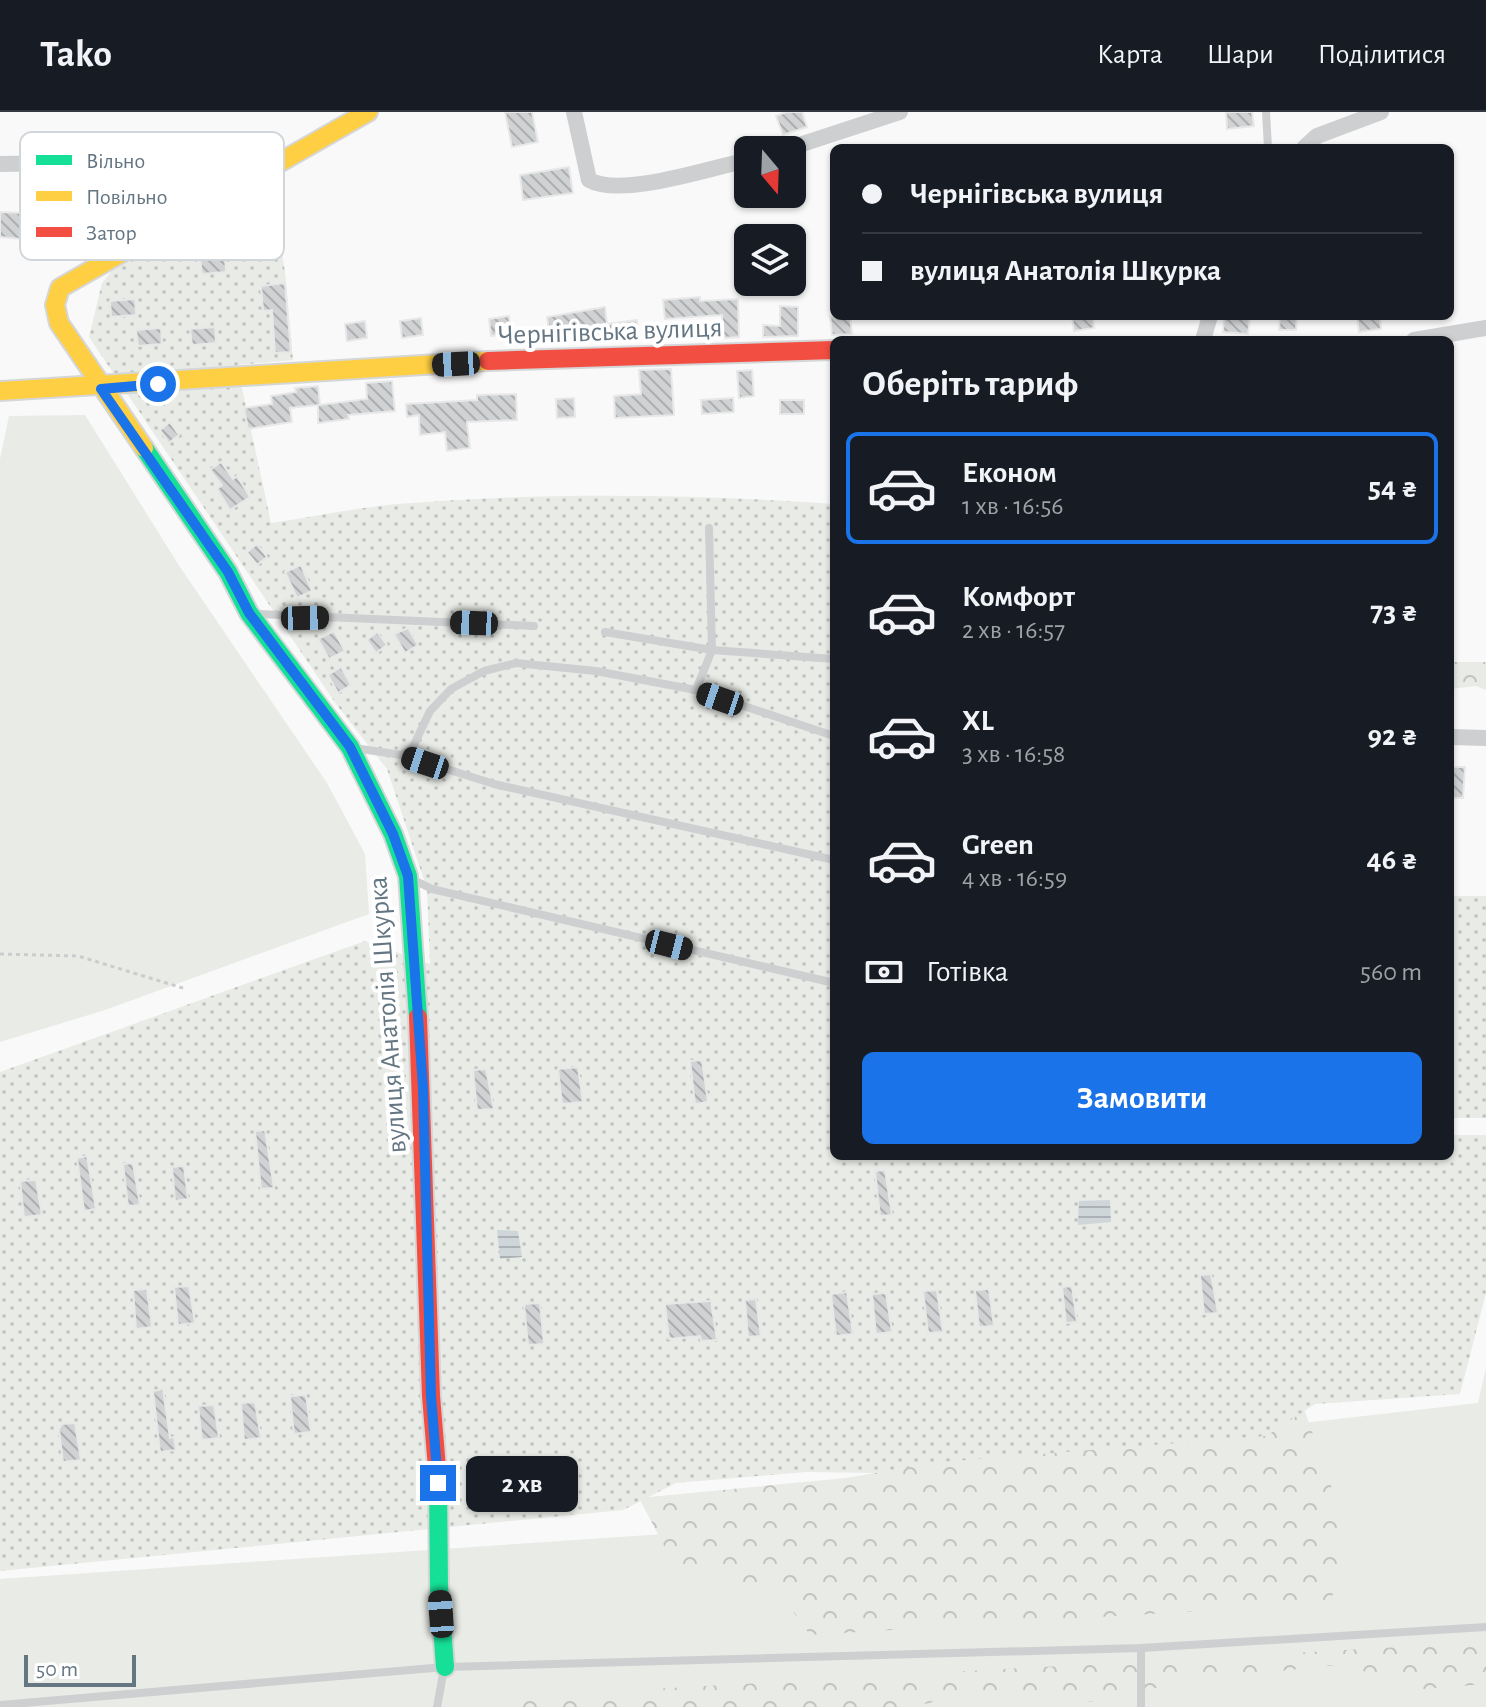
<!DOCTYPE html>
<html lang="uk">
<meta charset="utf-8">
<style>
body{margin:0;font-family:"Alegreya Sans",sans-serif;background:#242831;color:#f1f3f6;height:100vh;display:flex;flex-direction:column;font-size:30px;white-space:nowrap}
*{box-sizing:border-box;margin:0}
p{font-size:26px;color:#9ea1a6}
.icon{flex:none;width:44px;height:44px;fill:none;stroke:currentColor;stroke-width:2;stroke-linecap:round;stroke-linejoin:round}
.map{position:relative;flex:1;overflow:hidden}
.panel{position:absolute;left:830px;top:224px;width:624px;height:824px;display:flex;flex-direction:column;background:#171b24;border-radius:12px;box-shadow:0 2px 6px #0004}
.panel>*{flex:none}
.banner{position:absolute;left:830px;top:32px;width:624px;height:176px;border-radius:12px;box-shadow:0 2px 6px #0004;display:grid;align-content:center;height:176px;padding:0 32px;background:#171b24}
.needle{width:52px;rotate:161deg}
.fabs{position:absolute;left:734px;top:24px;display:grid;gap:16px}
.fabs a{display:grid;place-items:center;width:72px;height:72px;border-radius:12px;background:#171b24;box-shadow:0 2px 6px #0004;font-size:40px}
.scale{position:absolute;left:24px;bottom:20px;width:112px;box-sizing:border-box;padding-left:8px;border:4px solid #657683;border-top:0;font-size:22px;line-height:28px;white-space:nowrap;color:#657683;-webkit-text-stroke:6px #fff;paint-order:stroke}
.end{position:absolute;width:36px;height:36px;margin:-18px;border:10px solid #1a73e8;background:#fff;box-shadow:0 0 0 4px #fff}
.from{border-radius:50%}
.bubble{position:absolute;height:56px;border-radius:12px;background:#171b24;box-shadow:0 2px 6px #0004;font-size:26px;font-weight:700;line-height:56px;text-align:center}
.car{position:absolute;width:24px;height:48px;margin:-24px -12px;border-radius:10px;box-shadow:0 0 6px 2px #0007;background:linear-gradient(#222 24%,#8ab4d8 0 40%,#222 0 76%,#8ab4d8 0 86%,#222 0)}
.banner b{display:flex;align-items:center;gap:28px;height:76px;font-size:30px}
.banner b+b{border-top:2px solid #363941}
.banner i{width:20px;height:20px;background:#f1f3f6}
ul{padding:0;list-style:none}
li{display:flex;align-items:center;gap:24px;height:112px;margin:0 16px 12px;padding:0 16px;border:4px solid transparent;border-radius:12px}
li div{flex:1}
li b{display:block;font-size:30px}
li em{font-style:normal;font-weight:700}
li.selected{border-color:#1a73e8}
li>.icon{width:72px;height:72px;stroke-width:1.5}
h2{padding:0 32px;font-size:36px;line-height:96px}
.pay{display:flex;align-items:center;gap:20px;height:88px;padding:0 32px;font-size:30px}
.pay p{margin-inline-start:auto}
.primary-button{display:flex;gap:16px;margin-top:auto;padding:16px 32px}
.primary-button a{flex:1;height:92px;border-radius:12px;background:#1a73e8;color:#fff;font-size:32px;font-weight:700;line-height:92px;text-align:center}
header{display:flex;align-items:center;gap:48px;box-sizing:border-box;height:112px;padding:0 40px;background:#171b24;border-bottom:2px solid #363941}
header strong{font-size:38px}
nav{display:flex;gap:44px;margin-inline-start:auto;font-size:28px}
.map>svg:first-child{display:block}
</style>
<header>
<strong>Tako</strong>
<nav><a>Карта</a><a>Шари</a><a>Поділитися</a></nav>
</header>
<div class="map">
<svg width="1486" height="1595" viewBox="0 0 1486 1595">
<defs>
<pattern id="forest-crowns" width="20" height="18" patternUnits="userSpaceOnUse" patternTransform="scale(2)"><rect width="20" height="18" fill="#e8ebe6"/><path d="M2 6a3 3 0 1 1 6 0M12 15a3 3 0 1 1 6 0" fill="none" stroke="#c0c3c0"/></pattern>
<pattern id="garden-dots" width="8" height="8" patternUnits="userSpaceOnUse" patternTransform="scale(2)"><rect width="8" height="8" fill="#e8ebe6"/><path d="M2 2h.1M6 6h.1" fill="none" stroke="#c0c3c0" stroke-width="1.8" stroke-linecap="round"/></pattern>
<pattern id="water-rules" width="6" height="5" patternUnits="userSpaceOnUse" patternTransform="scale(2)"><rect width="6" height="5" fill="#ced6d9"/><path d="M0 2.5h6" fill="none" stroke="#abb2b5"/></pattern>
<pattern id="building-back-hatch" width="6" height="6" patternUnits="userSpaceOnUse" patternTransform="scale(2)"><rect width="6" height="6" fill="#d0d2d3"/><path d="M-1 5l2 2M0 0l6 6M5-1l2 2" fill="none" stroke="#acafb1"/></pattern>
</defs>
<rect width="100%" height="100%" fill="#f9f9f9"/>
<g fill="#e8ebe6">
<polygon points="85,303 178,452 327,671 365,742 369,802 105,898 0,930 0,347 9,304"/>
<polygon points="1486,1256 1486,1595 0,1595 0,1467 1046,1396 1164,1327 1478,1291"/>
</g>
<g fill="url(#forest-crowns)">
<polygon points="1450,550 1486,550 1486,578 1476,574 1450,577"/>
<polygon points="1292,1263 1346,1416 1331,1491 810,1523 779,1480 672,1449 639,1386 846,1366 1014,1337"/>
<polygon points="1486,1530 1486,1572 1411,1578 1346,1552 1175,1570 1108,1591 976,1579 913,1595 520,1595 509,1585"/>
</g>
<g fill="url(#garden-dots)">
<path d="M 270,66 L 285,160 L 293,248 L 237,253 L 271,411 C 312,405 355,396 397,392 C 542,380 688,382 834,392 L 834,1044 L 1450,1044 L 1450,1023 L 1486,1023 L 1486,1181 L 1460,1282 L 1315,1292 L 1266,1324 L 942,1350 L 875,1361 L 806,1360 L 676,1371 L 623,1398 L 0,1459 L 0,960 L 365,829 L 430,852 L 427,777 L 387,657 L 336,592 L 89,225 L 102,171 L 121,148 Z"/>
<rect x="1450" y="784" width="36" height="222"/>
</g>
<g fill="url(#water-rules)">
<polygon points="1110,1088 1111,1110 1078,1113 1079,1089"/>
<polygon points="497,1118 518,1119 522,1145 500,1147"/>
</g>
<g fill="url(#building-back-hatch)" stroke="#e8e8e8" stroke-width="2">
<polygon points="505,0 532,0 538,30 512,35"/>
<polygon points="786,0 802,0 807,15 783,23 776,4"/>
<polygon points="1226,0 1252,0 1254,14 1227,17"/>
<polygon points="569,55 573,81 523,88 520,63"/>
<polygon points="0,100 22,101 20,127 0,125"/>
<polygon points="225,144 226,160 202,162 200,146"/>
<polygon points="285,171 291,240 275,241 272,198 263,199 261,174"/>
<polygon points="700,185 700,189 738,187 739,225 723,226 722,203 665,207 663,188"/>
<polygon points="135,187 136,203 111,205 110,189"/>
<polygon points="780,194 798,195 798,224 763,225 763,213 780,214"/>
<polygon points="605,195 607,212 637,208 639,227 590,230 589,222 550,228 547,205"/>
<polygon points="509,204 511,221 491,224 489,207"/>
<polygon points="830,204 850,204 852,222 832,223"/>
<polygon points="1072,204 1093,204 1094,216 1074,219"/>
<polygon points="1224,204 1250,205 1248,222 1223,220"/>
<polygon points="1280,204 1297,204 1296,218 1279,218"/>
<polygon points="1357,204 1380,204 1381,217 1359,220"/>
<polygon points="421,206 423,223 402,226 400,209"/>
<polygon points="365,209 367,226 347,229 345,212"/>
<polygon points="215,215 216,231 192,233 190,217"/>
<polygon points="161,216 162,232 138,234 136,218"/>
<polygon points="671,257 674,303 615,306 614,284 641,282 639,258"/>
<polygon points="752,258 754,284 739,286 737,259"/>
<polygon points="392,269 395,299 348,303 349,307 318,311 318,293 290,296 292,310 248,317 244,296 272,292 271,284 296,280 295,276 318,274 320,293 367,287 366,271"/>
<polygon points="516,282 517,308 467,310 470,336 447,339 445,320 420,323 419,303 407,305 406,292 477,288 477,283"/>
<polygon points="574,286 575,305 557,306 556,287"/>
<polygon points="733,286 734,300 702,302 701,288"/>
<rect x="780" y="288" width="24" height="14"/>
<polygon points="170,310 179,323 169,331 160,318"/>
<polygon points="221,350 233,367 237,364 250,385 230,398 217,377 222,373 210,358"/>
<polygon points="257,432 267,445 257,453 247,440"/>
<polygon points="301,453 312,479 297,486 285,460"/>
<polygon points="408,516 418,533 405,541 394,522"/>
<polygon points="334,519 345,539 329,547 318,527"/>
<polygon points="377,520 387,533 376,541 367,528"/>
<polygon points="341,555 351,573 338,581 328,563"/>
<polygon points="1450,655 1465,655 1463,686 1450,686"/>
<polygon points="702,948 708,990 695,992 690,949"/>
<polygon points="578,955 583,990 562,992 558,957"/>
<polygon points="486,957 494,997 477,998 473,958"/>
<polygon points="265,1018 274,1076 261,1077 255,1019"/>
<polygon points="87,1044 96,1097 84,1099 77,1046"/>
<polygon points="133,1051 140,1093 128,1094 123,1052"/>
<polygon points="184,1054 188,1087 175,1089 172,1055"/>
<polygon points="885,1058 892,1103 880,1104 875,1059"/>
<polygon points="36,1068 42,1103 24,1105 20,1069"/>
<polygon points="1211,1162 1218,1201 1204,1202 1200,1163"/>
<polygon points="189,1174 195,1211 178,1213 174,1175"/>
<polygon points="1072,1174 1077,1210 1066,1211 1062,1175"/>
<polygon points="147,1177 152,1215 136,1217 133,1178"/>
<polygon points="989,1177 994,1214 979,1215 975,1178"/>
<polygon points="937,1178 943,1220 928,1221 923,1179"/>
<polygon points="847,1180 853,1222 836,1224 831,1182"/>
<polygon points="886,1181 892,1220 876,1222 872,1182"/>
<polygon points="756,1187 761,1224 748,1225 745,1188"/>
<polygon points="711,1189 717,1228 701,1229 700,1224 669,1227 665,1192"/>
<polygon points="540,1191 544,1232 528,1233 524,1192"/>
<polygon points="163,1277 170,1326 174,1325 176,1338 160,1340 153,1279"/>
<polygon points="306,1283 311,1320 294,1322 290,1284"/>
<polygon points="255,1290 261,1326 244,1328 241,1291"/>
<polygon points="214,1293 219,1326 202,1328 198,1294"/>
<polygon points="75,1311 81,1348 63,1350 59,1317 62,1312"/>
</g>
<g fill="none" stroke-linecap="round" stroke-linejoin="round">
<defs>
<g id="fast">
<polyline points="144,336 228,460 249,501 350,635 393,722 408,764 418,905"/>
<polyline points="438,1368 439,1475 445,1555"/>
</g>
<g id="slow">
<polyline points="0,279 488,249"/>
<polyline points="144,336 59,211 55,193 60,176 368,0"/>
</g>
<g id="jam">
<polyline points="488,249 834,238"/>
<polyline points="418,905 431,1284 438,1368"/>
</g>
</defs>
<use href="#fast" stroke="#d5d6d7" stroke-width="22"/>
<use href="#slow" stroke="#d5d6d7" stroke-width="22"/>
<use href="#jam" stroke="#d5d6d7" stroke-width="22"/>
<polyline stroke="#cbcccd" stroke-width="3" stroke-dasharray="4 4" stroke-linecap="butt" points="0,842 78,844 186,877"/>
<g stroke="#cecfd0" stroke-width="8">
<polyline points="1266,0 1268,36"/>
<polyline points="258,502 534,514"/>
<polyline points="605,520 712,538 834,547"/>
<polyline points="696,578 712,538 709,416"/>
<polyline points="354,636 402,643 413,635 430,599 451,577 484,559 516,551 596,559 696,578 834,624"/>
<polyline points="402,643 494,672 834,748"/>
<polyline points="412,767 432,777 834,871"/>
<polyline points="0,1593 445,1555 1141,1536 1486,1515"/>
<polyline points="437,1595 444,1557"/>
<polyline points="1141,1595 1141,1536"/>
</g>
<g stroke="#cecfd0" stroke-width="16">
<path d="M 574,0 L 589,68 C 622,86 710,56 748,48"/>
<polyline points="1304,36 1317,24 1381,0"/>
<polyline points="784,38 900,0"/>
<polyline points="0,52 209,49 250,66"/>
<polyline points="1203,228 1210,204"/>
<polyline points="1414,228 1486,216"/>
<polyline points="1450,625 1486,626"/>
</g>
<use href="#fast" stroke="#16e098" stroke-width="18"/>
<use href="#slow" stroke="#ffcf43" stroke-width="18"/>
<use href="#jam" stroke="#f24e42" stroke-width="18"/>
</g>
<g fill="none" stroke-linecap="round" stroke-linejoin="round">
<polyline stroke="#1a73e8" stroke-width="10" points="158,272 101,277 228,460 249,501 350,635 393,722 408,764 423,975 431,1284 438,1371"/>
</g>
<g text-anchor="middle" stroke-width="8" stroke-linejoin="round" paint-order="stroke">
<g font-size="28" fill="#657683" stroke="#fff">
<text transform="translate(610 218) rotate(-2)" y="10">Чернігівська вулиця</text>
<text transform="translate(386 903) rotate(-94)" y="10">вулиця Анатолія Шкурка</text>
</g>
</g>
<rect x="20" y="20" width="264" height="128" rx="12" fill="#fff" stroke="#d1d6da" stroke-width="2"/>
<rect x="36" y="43" width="36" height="10" fill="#16e098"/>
<rect x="36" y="79" width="36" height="10" fill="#ffcf43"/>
<rect x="36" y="115" width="36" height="10" fill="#f24e42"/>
<g font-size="22" fill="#657683">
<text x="86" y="56">Вільно</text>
<text x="86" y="92">Повільно</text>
<text x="86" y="128">Затор</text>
</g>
</svg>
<div class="fabs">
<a><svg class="needle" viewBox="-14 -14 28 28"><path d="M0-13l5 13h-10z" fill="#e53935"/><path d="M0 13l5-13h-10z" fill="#9ea1a6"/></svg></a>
<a><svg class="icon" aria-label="layers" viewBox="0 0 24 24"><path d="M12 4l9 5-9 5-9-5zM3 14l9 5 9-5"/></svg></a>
</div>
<div class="scale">50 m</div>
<i class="end from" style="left:158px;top:272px"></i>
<i class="end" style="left:438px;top:1371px"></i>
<div class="bubble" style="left:466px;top:1344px;width:112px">2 хв</div>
<i class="car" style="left:456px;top:252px;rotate:267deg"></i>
<i class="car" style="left:305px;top:506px;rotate:89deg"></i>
<i class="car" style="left:474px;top:511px;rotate:272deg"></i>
<i class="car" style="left:720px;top:587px;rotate:289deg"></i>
<i class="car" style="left:425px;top:651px;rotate:288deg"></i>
<i class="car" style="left:669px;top:833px;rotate:104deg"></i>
<i class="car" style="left:441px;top:1502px;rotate:356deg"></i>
<div class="banner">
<b><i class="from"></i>Чернігівська вулиця</b>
<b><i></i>вулиця Анатолія Шкурка</b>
</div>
<section class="panel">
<h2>Оберіть тариф</h2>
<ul>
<li class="selected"><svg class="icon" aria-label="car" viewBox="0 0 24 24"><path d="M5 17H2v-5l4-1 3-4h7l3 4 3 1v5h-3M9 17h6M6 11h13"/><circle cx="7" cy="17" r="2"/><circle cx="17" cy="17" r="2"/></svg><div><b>Економ</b><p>1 хв · 16:56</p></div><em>54 ₴</em></li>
<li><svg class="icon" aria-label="car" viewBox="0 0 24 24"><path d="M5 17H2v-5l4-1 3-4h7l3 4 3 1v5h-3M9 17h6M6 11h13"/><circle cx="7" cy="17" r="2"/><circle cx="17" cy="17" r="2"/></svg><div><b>Комфорт</b><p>2 хв · 16:57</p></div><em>73 ₴</em></li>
<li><svg class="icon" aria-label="car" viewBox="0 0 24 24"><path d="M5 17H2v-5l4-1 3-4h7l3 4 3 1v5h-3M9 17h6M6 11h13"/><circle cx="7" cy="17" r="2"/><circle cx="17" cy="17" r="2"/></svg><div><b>XL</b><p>3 хв · 16:58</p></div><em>92 ₴</em></li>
<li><svg class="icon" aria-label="car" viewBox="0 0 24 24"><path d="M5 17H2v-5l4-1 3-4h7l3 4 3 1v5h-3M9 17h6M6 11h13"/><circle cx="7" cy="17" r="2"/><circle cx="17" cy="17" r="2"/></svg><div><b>Green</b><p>4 хв · 16:59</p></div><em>46 ₴</em></li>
</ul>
<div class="pay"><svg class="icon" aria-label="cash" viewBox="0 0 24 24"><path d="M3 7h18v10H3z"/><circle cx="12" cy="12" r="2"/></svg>Готівка<p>560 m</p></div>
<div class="primary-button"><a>Замовити</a></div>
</section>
</div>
